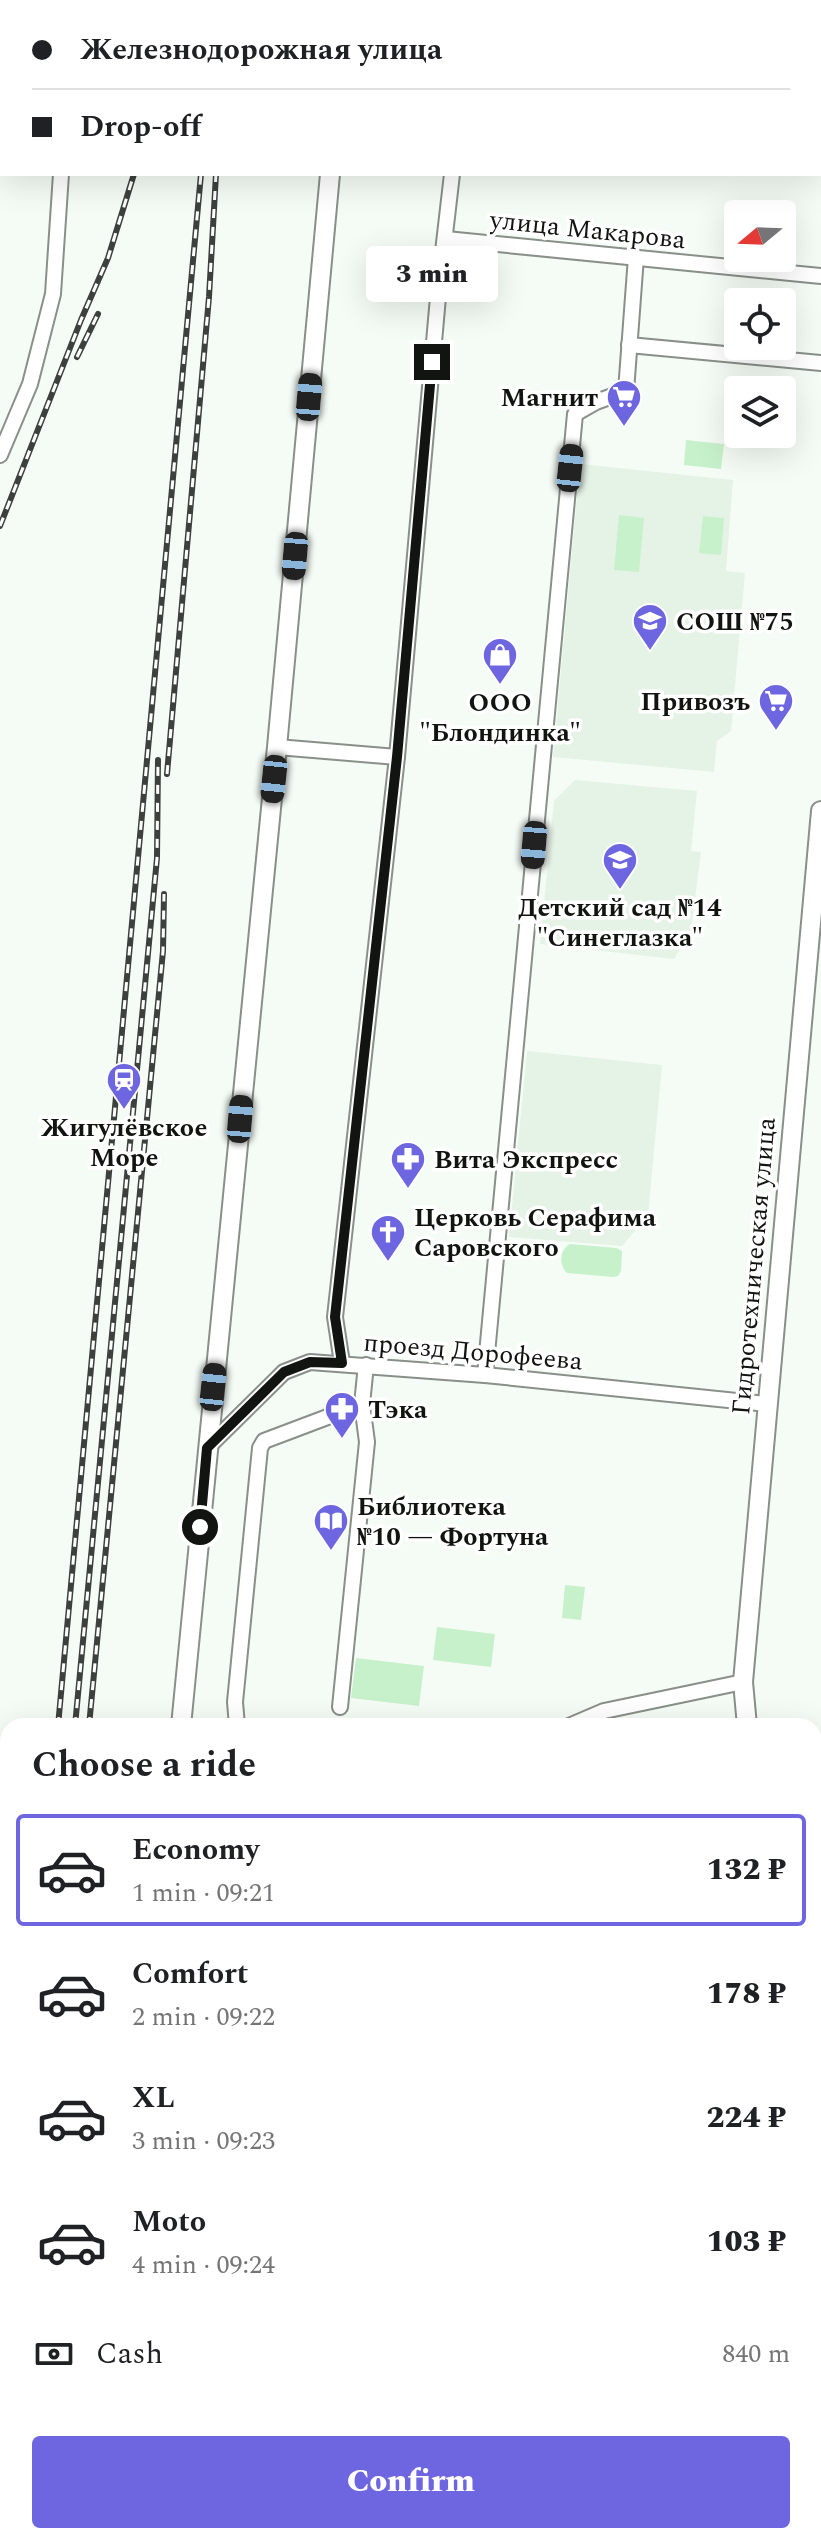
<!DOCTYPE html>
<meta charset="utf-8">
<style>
body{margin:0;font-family:Spectral,serif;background:#f2f2f2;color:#202124;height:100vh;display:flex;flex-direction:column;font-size:30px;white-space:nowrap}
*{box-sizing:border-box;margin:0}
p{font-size:26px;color:#757577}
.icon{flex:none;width:44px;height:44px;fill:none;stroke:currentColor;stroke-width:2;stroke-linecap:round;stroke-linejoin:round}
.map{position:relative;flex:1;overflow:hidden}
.panel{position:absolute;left:0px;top:1718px;width:822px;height:826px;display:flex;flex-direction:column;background:#fff;border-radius:24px 24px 0 0;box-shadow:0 8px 32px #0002}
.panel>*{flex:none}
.banner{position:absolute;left:0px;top:0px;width:822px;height:176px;box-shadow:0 8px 32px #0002;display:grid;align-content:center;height:176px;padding:0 32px;background:#fff}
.needle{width:52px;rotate:251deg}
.tools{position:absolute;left:724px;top:200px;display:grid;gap:16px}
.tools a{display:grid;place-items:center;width:72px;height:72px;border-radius:8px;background:#fff;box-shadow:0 8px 32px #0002;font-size:40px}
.end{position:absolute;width:36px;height:36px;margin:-18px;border:10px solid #111411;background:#fff;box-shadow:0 0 0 4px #fff}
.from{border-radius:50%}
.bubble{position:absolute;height:56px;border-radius:8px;background:#fff;box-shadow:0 8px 32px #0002;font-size:26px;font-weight:800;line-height:56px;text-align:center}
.car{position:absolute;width:24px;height:48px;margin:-24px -12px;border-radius:10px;box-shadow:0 0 6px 2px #0007;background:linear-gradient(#222 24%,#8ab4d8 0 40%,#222 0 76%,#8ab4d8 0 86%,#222 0)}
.banner b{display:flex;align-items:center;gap:28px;height:76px;font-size:30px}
.banner b+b{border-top:2px solid #e0e0e0}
.banner i{width:20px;height:20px;background:#202124}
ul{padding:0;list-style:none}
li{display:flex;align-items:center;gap:24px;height:112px;margin:0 16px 12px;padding:0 16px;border:4px solid transparent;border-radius:8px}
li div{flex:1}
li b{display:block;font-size:30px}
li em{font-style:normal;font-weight:800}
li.selected{border-color:#6e65e0}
li>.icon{width:72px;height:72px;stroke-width:1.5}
h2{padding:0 32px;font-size:36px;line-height:96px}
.pay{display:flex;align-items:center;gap:20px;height:88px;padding:0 32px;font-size:30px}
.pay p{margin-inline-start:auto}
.button{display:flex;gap:16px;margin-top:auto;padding:16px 32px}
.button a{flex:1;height:92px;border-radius:8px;background:#6e65e0;color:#fff;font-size:32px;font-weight:800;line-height:92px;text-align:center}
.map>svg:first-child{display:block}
</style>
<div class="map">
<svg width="821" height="2543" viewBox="0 0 821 2543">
<rect width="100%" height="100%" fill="#f5fcf6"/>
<g fill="#e5f2e6">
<polygon points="580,464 733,480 726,571 745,573 731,731 717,741 714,772 553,757"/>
<polygon points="575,780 697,791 691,851 701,852 691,930 674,959 540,944 554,801"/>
<polygon points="527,1051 662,1065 648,1216 622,1246 509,1237"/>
</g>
<g fill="#c7f1cb">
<polygon points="686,440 724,444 721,469 684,465"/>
<polygon points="619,515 644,518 639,572 614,570"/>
<polygon points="703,516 724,518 721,555 699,553"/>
<path d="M 570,1244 L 616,1248 L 622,1251 L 621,1271 L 618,1276 L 613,1277 L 567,1273 C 558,1265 560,1249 570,1244 Z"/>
<polygon points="565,1585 585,1587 581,1620 562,1618"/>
<polygon points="437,1627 495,1634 491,1667 433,1660"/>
<polygon points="356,1658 424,1666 419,1706 351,1698"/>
<polygon points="66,2536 128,2536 121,2543 45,2543"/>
<polygon points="378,2536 551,2536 550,2543 398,2543 377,2541"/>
</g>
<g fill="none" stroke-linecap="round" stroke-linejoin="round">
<defs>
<g id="minor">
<polyline points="56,2 56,0"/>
<polyline points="468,2 468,0"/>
<polyline points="446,239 821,276"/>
<polyline points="629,345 821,363"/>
<polyline points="0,455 30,384 53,294 61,174"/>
<polyline points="277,747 397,757"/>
<polyline points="342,1363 335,1317 397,757 439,286 452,174"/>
<polyline points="485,1375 575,414 596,402 626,391 636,257"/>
<polyline points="207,1448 284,1372 310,1362 485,1375 767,1404"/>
<polyline points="340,1707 367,1442 362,1404 366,1365"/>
<polyline points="237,1726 235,1702 260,1448 264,1441 362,1404"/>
<polyline points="569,1726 604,1711 743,1682"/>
<polyline points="814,1864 821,1861"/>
</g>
<g id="major">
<polyline points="346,2 346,0"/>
<polyline points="181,1726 277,747 330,174"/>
<polyline points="747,1726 743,1682 821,811"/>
<polyline points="814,1923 821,1942"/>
<polyline points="814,2346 821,2343"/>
<polyline points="272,2536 275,2543"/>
<polyline points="325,2536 366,2543"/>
<polyline points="1,2540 36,2540 46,2536"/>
</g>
<g id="highway">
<polyline points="0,2476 8,2477"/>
<polyline points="0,2496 8,2498"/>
<polyline points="212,2536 234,2543"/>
</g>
</defs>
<use href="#minor" stroke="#898f89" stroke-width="18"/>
<use href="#major" stroke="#898f89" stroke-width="22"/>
<use href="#highway" stroke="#898f89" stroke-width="24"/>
<use href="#minor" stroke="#fff" stroke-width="14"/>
<use href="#major" stroke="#fff" stroke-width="18"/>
<use href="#highway" stroke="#fff" stroke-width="20"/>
<defs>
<g id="rail">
<polyline points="149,0 149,2"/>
<polyline points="103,2 103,0"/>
<polyline points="217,2 217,0"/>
<polyline points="233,2 233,0"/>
<polyline points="77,357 98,314"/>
<polyline points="0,526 81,320 108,258 134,174"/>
<polyline points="167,774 209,297 216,174"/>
<polyline points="58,1726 201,174"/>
<polyline points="75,1726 157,858 158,760"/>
<polyline points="89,1726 163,951 164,894"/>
<polyline points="0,2279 8,2191"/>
<polyline points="0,2360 8,2272"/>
<polyline points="0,2444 8,2360"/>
</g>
</defs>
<use href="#rail" stroke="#3d413d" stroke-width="6"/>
<use href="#rail" stroke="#fff" stroke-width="3" stroke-dasharray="9" stroke-linecap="butt"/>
<defs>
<polyline id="highway-bridge" points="148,2536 170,2543"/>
</defs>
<use href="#highway-bridge" stroke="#898f89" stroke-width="24" stroke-linecap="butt"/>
<use href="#highway-bridge" stroke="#fff" stroke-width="20"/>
</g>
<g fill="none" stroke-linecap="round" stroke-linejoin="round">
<polyline stroke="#111411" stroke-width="10" points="200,1527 207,1448 284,1372 310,1362 342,1363 335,1317 397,757 432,362"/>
</g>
<defs>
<symbol id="supermarket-pin" viewBox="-11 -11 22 30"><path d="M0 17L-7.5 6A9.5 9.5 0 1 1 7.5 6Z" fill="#6e65e0" stroke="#fff"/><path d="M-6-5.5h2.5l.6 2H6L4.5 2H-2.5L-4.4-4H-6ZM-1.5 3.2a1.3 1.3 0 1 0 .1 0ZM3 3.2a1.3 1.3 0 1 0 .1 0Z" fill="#fff"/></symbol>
<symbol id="school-pin" viewBox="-11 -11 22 30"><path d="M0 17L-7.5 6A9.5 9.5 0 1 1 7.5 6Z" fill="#6e65e0" stroke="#fff"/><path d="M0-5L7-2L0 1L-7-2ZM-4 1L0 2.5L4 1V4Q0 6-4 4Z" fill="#fff"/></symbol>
<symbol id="shop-pin" viewBox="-11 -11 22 30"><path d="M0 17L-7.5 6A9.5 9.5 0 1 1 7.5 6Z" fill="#6e65e0" stroke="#fff"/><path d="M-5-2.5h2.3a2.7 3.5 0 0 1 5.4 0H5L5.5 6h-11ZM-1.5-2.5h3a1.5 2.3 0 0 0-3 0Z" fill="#fff"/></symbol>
<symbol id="station-pin" viewBox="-11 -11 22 30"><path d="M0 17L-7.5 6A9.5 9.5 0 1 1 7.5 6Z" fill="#6e65e0" stroke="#fff"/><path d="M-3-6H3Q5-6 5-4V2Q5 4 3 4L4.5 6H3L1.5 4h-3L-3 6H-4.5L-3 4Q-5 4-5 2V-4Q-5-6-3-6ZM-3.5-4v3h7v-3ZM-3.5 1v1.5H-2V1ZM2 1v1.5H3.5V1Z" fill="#fff"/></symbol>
<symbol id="pharmacy-pin" viewBox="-11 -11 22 30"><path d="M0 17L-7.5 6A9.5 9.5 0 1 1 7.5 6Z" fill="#6e65e0" stroke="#fff"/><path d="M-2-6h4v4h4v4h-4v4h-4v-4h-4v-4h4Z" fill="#fff"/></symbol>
<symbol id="church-pin" viewBox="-11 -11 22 30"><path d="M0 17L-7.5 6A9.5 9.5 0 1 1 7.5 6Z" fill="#6e65e0" stroke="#fff"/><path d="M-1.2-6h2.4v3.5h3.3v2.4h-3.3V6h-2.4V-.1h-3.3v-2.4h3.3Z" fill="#fff"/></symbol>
<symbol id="library-pin" viewBox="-11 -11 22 30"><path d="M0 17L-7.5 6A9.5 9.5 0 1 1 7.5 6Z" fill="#6e65e0" stroke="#fff"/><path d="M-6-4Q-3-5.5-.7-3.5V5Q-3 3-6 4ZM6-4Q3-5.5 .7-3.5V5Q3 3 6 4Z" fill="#fff"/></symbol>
</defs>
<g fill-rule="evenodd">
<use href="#supermarket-pin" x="604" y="377" width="40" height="54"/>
<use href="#school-pin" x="630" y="601" width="40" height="54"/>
<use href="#shop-pin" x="480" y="635" width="40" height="54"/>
<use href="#supermarket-pin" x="756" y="681" width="40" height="54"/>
<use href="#school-pin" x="600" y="840" width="40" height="54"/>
<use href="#station-pin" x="104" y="1060" width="40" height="54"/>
<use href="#pharmacy-pin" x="388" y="1139" width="40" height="54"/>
<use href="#church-pin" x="368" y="1212" width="40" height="54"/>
<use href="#pharmacy-pin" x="322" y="1389" width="40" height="54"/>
<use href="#library-pin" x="311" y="1501" width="40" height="54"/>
</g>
<g text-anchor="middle" stroke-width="7" stroke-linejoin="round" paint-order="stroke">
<g font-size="26" fill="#111411" stroke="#fff">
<text transform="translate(588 229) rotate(6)" y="9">улица Макарова</text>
<text transform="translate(753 1266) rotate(-85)" y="9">Гидротехническая улица</text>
<text transform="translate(473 1351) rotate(5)" y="9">проезд Дорофеева</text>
</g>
<g font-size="26" font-weight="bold" fill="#111411" stroke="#fff" text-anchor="start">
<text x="598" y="406" text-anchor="end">Магнит</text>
<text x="676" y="630">СОШ №75</text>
<text x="750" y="710" text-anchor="end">Привозъ</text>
<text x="500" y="711" text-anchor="middle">ООО<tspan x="500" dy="30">"Блондинка"</tspan></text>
<text x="620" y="916" text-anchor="middle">Детский сад №14<tspan x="620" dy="30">"Синеглазка"</tspan></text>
<text x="124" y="1136" text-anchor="middle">Жигулёвское<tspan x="124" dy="30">Море</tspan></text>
<text x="434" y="1168">Вита Экспресс</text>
<text x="414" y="1226">Церковь Серафима<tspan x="414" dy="30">Саровского</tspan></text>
<text x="368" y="1418">Тэка</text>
<text x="357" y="1515">Библиотека<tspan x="357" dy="30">№10 — Фортуна</tspan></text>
</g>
</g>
</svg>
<div class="tools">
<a><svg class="needle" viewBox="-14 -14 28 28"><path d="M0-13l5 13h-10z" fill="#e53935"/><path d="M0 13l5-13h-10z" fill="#757577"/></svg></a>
<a><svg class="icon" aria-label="locate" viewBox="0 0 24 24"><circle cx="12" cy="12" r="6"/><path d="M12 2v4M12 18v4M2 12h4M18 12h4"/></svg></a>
<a><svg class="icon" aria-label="layers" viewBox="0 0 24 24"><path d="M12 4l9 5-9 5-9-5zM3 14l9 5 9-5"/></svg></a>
</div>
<i class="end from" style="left:200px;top:1527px"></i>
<i class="end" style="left:432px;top:362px"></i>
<div class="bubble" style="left:366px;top:246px;width:132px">3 min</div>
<i class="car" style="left:309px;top:397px;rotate:5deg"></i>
<i class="car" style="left:570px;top:468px;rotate:6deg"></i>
<i class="car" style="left:295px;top:556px;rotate:185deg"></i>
<i class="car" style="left:274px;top:779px;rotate:186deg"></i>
<i class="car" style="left:534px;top:845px;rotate:185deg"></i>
<i class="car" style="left:240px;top:1119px;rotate:5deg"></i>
<i class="car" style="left:213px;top:1387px;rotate:6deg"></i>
<div class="banner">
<b><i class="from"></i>Железнодорожная улица</b>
<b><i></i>Drop-off</b>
</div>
<section class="panel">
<h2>Choose a ride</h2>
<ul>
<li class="selected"><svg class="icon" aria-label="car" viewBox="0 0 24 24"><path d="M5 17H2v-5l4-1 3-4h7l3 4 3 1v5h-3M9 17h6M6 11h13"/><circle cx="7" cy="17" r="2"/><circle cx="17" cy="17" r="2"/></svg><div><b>Economy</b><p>1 min · 09:21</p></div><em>132 ₽</em></li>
<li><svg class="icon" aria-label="car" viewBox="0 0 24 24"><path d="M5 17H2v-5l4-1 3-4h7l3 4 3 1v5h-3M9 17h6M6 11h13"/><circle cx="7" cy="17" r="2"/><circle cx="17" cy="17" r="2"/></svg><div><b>Comfort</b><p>2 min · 09:22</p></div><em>178 ₽</em></li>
<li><svg class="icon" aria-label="car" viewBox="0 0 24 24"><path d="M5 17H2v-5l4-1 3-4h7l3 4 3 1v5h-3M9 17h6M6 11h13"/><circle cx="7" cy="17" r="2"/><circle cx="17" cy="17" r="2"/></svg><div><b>XL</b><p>3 min · 09:23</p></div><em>224 ₽</em></li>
<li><svg class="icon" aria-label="car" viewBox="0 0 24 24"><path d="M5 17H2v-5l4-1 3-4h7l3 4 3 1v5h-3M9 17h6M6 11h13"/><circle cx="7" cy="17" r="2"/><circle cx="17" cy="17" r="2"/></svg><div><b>Moto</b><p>4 min · 09:24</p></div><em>103 ₽</em></li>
</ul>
<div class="pay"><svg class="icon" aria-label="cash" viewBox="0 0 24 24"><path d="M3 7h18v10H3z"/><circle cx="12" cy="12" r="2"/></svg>Cash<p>840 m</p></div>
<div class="button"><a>Confirm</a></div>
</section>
</div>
